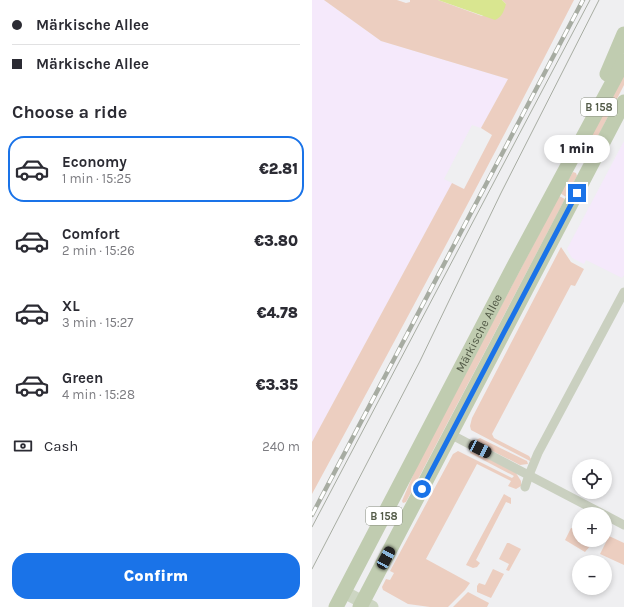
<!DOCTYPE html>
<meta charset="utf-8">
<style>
body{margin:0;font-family:Karla,sans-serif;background:#f2f2f3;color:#2b2b33;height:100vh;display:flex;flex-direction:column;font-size:15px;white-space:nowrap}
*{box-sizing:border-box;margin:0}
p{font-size:13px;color:#7c7c81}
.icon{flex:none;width:22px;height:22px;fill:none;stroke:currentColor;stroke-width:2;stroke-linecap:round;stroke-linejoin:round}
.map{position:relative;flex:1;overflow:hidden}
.drawer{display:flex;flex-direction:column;background:#fff;width:312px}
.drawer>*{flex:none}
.hud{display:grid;align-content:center;height:88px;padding:0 12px;background:#fff}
.fabs{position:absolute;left:260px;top:459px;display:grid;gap:8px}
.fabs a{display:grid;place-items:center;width:40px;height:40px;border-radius:50%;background:#fff;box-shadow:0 2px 6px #0003;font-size:20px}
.end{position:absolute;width:18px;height:18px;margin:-9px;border:5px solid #1a73e8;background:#fff;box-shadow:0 0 0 2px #fff}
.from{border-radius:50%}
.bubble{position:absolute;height:28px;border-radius:14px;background:#fff;box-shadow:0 2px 6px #0003;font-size:13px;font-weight:800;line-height:28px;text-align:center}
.car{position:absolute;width:12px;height:24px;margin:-12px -6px;border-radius:5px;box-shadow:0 0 3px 1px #0007;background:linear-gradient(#222 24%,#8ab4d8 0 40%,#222 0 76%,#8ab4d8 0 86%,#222 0)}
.hud b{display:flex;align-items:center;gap:14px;height:38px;font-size:15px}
.hud b+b{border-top:1px solid #e1e1e2}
.hud i{width:10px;height:10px;background:#2b2b33}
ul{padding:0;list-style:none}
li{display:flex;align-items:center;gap:12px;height:66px;margin:0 8px 6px;padding:0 4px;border:2px solid transparent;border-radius:16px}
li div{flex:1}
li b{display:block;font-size:15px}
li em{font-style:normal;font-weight:800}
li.selected{border-color:#1a73e8}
li>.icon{width:36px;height:36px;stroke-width:1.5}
h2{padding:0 12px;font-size:18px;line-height:48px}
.pay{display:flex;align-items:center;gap:10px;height:44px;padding:0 12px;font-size:15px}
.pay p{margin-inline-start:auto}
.button{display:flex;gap:8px;margin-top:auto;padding:8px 12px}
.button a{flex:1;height:46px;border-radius:16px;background:#1a73e8;color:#fff;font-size:16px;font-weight:800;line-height:46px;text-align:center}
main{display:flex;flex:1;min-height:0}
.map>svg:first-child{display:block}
</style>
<main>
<section class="drawer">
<div class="hud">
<b><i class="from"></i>Märkische Allee</b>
<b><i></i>Märkische Allee</b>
</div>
<h2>Choose a ride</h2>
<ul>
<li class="selected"><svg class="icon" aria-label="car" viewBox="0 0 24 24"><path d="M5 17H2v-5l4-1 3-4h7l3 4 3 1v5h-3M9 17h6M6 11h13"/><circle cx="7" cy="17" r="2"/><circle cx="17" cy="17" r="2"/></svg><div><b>Economy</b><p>1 min · 15:25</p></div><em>€2.81</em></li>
<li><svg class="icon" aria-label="car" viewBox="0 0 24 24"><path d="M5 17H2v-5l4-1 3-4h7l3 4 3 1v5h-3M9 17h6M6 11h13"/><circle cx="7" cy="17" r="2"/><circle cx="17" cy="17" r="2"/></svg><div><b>Comfort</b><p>2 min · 15:26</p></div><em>€3.80</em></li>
<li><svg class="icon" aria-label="car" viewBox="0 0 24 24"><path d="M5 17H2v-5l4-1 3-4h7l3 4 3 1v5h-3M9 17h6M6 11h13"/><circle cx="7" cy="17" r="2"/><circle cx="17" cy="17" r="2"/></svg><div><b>XL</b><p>3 min · 15:27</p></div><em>€4.78</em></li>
<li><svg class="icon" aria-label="car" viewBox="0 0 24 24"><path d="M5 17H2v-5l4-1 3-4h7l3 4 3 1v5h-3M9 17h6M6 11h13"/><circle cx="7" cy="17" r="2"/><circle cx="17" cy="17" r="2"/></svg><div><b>Green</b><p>4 min · 15:28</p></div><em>€3.35</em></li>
</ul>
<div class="pay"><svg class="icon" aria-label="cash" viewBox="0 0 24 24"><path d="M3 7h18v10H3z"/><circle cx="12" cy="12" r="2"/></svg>Cash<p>240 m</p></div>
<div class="button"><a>Confirm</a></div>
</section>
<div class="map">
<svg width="312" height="607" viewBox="0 0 312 607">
<rect width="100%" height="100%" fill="#efeff1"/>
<g fill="#f5e9fb">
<polygon points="0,0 12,0 69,41 196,79 169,128 160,125 132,179 140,183 0,442"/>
<polygon points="312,141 312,275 310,278 274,260 272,264 260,258 255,249"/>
</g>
<g fill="#eccec0">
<path d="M 12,0 L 85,0 L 94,3 L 98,2 L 98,0 L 126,0 L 170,16 L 194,4 L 190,0 L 262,0 C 177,166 89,330 0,494 L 0,442 L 140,183 L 152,189 L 180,135 L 169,128 L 196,79 L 69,41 Z"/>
<polygon points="312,73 312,85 279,150 277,152 273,151 272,149"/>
<polygon points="261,172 264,173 265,176 254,197 248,193"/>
<polygon points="247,196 253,199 94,502 91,503 90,501 104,468"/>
<polygon points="249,247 259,262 272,269 263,286 259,285 180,434 182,438 217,456 219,459 218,461 159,430 158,426 160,418"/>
<polygon points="168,438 215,461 216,464 208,465 163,442 164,440"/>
<polygon points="160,449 204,473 209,481 209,486 204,489 196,486 199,481 165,464 114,559 158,583 153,590 136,607 118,607 96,604 71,590 70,587 74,579 78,580 82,573 78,571 141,454 146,451 200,478 202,476 158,453"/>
<polygon points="192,494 199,498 199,504 194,502 164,560 168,563 165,567 161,568 154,565"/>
<polygon points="259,528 267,530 267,540 273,540 279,545 273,552 253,540"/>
<polygon points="297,536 312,543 312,565 288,554"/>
<polygon points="195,543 197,543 209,549 197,571 194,570 197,564 187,559"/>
<polygon points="181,569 192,574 179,598 165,592 165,586 167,583 173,585"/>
<polygon points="156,592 177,603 175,607 141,607"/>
</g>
<path fill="#d9e690" d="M 126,0 L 190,0 L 194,4 C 192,11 190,17 183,20 Z"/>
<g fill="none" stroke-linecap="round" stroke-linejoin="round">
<g stroke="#cad0c0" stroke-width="9">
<polyline points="138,434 291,514"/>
<polyline points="213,487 217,475 226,453 312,292"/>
<polyline points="293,515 312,525"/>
</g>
<polyline stroke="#cdd6c3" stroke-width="13" points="32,592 60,607"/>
<g stroke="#c0ccb0" stroke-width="15">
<polyline points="295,74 312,34"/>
<path id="s1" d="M 24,607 L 203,264 L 312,61"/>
<polyline points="48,607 312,102"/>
</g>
<g stroke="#a7aca2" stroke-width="1">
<polyline points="0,527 278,0"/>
<polyline points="0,569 108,361 189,193 287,0"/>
</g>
<defs>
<polyline id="rail" points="0,515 271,0"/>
</defs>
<use href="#rail" stroke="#a7aca2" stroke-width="4.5"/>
<use href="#rail" stroke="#fff" stroke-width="3" stroke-dasharray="9" stroke-linecap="butt"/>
</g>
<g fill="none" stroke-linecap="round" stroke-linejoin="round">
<polyline stroke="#1a73e8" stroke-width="5" points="110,489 265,193"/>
</g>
<g text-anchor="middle" stroke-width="3" stroke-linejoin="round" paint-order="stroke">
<g fill="#fff" stroke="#878c7f" stroke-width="1">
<rect x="269" y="98" width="36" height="18" rx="3"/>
<rect x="54" y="507" width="36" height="18" rx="3"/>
</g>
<g font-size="11" font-weight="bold" fill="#535b48">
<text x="287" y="111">B 158</text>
<text x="72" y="520">B 158</text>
</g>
<g font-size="12" fill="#535b48" stroke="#fff">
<text dy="4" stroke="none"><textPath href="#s1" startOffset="309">Märkische Allee</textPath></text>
</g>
</g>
</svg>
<div class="fabs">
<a><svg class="icon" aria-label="locate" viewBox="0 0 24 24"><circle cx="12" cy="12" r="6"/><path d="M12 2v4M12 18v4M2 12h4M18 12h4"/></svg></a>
<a>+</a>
<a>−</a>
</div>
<i class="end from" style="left:110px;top:489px"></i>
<i class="end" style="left:265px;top:193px"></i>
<div class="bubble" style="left:232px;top:135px;width:66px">1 min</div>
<i class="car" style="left:168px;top:449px;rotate:117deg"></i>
<i class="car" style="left:74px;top:558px;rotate:28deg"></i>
</div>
</main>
